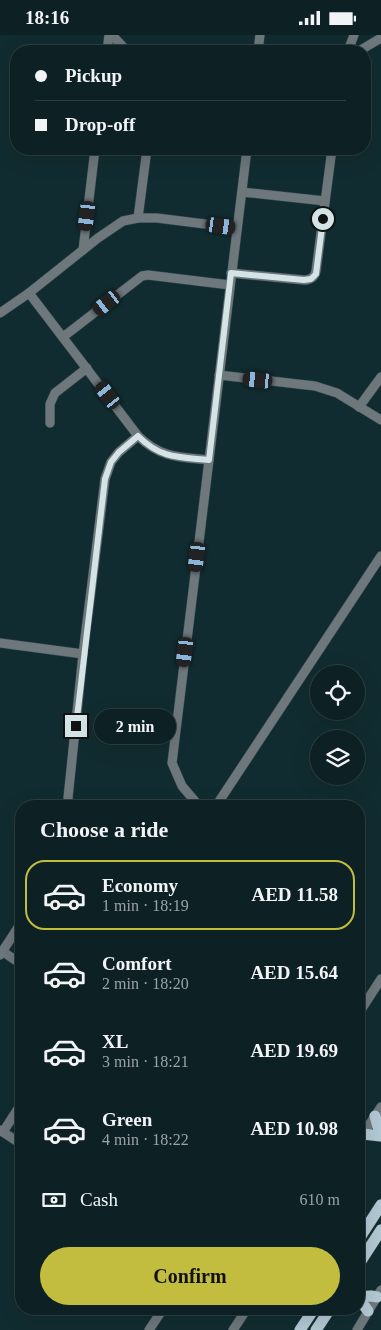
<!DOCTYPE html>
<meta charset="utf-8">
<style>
body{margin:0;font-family:"Times New Roman",serif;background:#1b2e31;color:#f1f3f6;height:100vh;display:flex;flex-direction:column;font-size:19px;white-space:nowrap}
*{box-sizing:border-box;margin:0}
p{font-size:16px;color:#9aa3a6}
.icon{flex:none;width:28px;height:28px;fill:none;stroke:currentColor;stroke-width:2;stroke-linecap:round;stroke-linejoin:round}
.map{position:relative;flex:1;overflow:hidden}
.side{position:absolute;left:15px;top:765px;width:350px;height:515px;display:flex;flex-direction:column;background:#0d2124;border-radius:20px;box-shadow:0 5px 20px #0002,0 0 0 1px #2d3e41}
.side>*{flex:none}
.hud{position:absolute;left:10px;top:10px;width:361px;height:110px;border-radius:20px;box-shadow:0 5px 20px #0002,0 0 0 1px #2d3e41;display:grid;align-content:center;height:110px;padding:0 25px;background:#0d2124}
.controls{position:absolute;left:310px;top:630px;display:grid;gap:10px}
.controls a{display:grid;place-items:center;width:55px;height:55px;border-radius:50%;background:#0d2124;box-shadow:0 5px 20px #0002,0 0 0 1px #2d3e41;font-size:25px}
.end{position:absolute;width:22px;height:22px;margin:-11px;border:6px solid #d4e3e5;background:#111;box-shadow:0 0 0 2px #111}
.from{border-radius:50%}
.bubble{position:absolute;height:35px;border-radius:18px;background:#0d2124;box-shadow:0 5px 20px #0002,0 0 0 1px #2d3e41;font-size:16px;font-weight:700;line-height:35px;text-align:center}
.car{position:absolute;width:15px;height:30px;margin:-15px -8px;border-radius:6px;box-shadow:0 0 4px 1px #0007;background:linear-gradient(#222 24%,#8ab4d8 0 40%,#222 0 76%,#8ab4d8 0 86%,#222 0)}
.hud b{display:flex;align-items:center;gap:18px;height:48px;font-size:19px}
.hud b+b{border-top:1px solid #2d3e41}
.hud i{width:12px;height:12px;background:#f1f3f6}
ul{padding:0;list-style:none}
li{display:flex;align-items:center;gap:15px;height:70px;margin:0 10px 8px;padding:0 15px;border:2px solid transparent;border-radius:20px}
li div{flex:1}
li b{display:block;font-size:19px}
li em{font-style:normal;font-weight:700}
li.current{border-color:#c3bd3f}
li>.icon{width:45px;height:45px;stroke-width:1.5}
h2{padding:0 25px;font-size:22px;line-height:60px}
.pay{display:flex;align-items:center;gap:12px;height:55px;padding:0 25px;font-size:19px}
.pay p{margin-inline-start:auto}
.action{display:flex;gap:10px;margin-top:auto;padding:10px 25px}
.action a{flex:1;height:58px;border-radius:30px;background:#c3bd3f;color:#111;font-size:20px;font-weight:700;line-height:58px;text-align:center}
.status{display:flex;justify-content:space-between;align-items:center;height:35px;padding:0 25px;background:#0d2124;direction:ltr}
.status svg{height:14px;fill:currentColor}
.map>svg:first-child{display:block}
</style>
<div class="status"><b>18:16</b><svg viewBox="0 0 49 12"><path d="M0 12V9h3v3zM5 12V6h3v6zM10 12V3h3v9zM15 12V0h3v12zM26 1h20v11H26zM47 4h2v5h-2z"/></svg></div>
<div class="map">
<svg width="381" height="1295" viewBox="0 0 381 1295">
<rect width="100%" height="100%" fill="#112c30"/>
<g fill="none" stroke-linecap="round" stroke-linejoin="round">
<defs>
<g id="minor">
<polyline points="112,0 127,16"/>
<polyline points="107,16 109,0"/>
<polyline points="258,16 260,0"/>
<polyline points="348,16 354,0"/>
<polyline points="359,16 381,3"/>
<polyline points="242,157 325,166"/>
<polyline points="138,183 147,114"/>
<polyline points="83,215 95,114"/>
<path d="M 231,238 L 304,245 C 310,245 315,242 316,236 L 332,114"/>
<path d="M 29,258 L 138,401 C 161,423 179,422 209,425"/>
<polyline points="0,278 29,258 98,203 123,186 138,183 157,183 237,193"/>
<polyline points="63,302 142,241 148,240 230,250"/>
<polyline points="219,340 315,351 337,358 381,385"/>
<polyline points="359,372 381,342"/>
<polyline points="50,388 50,369 55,358 87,333"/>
<polyline points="0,608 83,619"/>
<polyline points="70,771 68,763 83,619 105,444 111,427 119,417 138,401"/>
<polyline points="199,771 182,751 172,728 247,114"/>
<polyline points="216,771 381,521"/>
<polyline points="2,916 21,929"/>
<polyline points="0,920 21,888"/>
<polyline points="359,978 381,944"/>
<polyline points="0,1095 21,1109"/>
<polyline points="3,1097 21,1069"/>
<polyline points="359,1105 381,1072"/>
<polyline points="149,1295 163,1274"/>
<polyline points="233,1295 247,1274"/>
<polyline points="357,1295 381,1255"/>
</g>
<g id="major">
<polyline points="375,1081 378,1092 381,1098"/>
<polyline points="363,1099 381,1101"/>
<polyline points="359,1204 381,1170"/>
<polyline points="359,1229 381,1195"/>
<polyline points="359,1262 371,1261 377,1262"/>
<polyline points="359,1266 363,1269 368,1276"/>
<polyline points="300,1295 314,1274"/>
<polyline points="316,1295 330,1274"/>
</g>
</defs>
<use href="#minor" stroke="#30494d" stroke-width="10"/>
<use href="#major" stroke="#30494d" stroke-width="12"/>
<use href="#minor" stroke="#6d777c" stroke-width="9"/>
<use href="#major" stroke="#b2c8d3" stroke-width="11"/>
</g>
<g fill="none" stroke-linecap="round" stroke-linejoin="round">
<path stroke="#d4e3e5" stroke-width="6" d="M 76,691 L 105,444 L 111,427 L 119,417 L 138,401 C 161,424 179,422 209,425 L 231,238 L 304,245 L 311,244 L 316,239 L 323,184"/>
</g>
</svg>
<div class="controls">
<a><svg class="icon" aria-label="locate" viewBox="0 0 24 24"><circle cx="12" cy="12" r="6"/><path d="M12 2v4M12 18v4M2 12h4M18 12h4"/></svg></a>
<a><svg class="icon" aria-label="layers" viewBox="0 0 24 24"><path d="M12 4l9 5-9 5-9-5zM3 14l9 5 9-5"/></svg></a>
</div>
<i class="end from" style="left:323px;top:184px"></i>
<i class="end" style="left:76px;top:691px"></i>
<div class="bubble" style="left:94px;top:674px;width:82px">2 min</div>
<i class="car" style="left:87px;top:181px;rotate:187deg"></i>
<i class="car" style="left:221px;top:191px;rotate:98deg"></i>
<i class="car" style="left:107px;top:268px;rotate:232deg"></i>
<i class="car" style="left:258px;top:345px;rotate:276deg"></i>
<i class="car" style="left:108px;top:360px;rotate:323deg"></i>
<i class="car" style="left:197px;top:522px;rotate:187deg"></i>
<i class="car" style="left:185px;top:617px;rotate:187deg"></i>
<div class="hud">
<b><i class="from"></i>Pickup</b>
<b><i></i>Drop-off</b>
</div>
<section class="side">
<h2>Choose a ride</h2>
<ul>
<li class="current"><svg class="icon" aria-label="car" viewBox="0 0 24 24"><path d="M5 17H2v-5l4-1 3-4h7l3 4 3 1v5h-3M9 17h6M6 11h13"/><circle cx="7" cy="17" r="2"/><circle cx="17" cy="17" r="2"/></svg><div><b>Economy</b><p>1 min · 18:19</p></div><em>AED 11.58</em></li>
<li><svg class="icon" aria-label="car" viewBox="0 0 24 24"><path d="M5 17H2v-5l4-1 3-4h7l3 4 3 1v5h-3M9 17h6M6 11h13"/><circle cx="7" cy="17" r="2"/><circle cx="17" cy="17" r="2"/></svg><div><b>Comfort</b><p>2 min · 18:20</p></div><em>AED 15.64</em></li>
<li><svg class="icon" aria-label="car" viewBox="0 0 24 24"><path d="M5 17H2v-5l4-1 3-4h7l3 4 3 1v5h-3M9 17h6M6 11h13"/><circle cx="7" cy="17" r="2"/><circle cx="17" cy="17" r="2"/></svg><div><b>XL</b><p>3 min · 18:21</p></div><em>AED 19.69</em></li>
<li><svg class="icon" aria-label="car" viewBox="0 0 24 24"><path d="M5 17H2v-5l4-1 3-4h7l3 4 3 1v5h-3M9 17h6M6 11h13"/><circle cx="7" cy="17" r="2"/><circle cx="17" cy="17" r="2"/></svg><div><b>Green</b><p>4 min · 18:22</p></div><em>AED 10.98</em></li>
</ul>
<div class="pay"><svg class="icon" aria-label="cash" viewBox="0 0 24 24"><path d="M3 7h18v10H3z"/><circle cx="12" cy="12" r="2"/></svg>Cash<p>610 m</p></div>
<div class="action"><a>Confirm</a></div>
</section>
</div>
